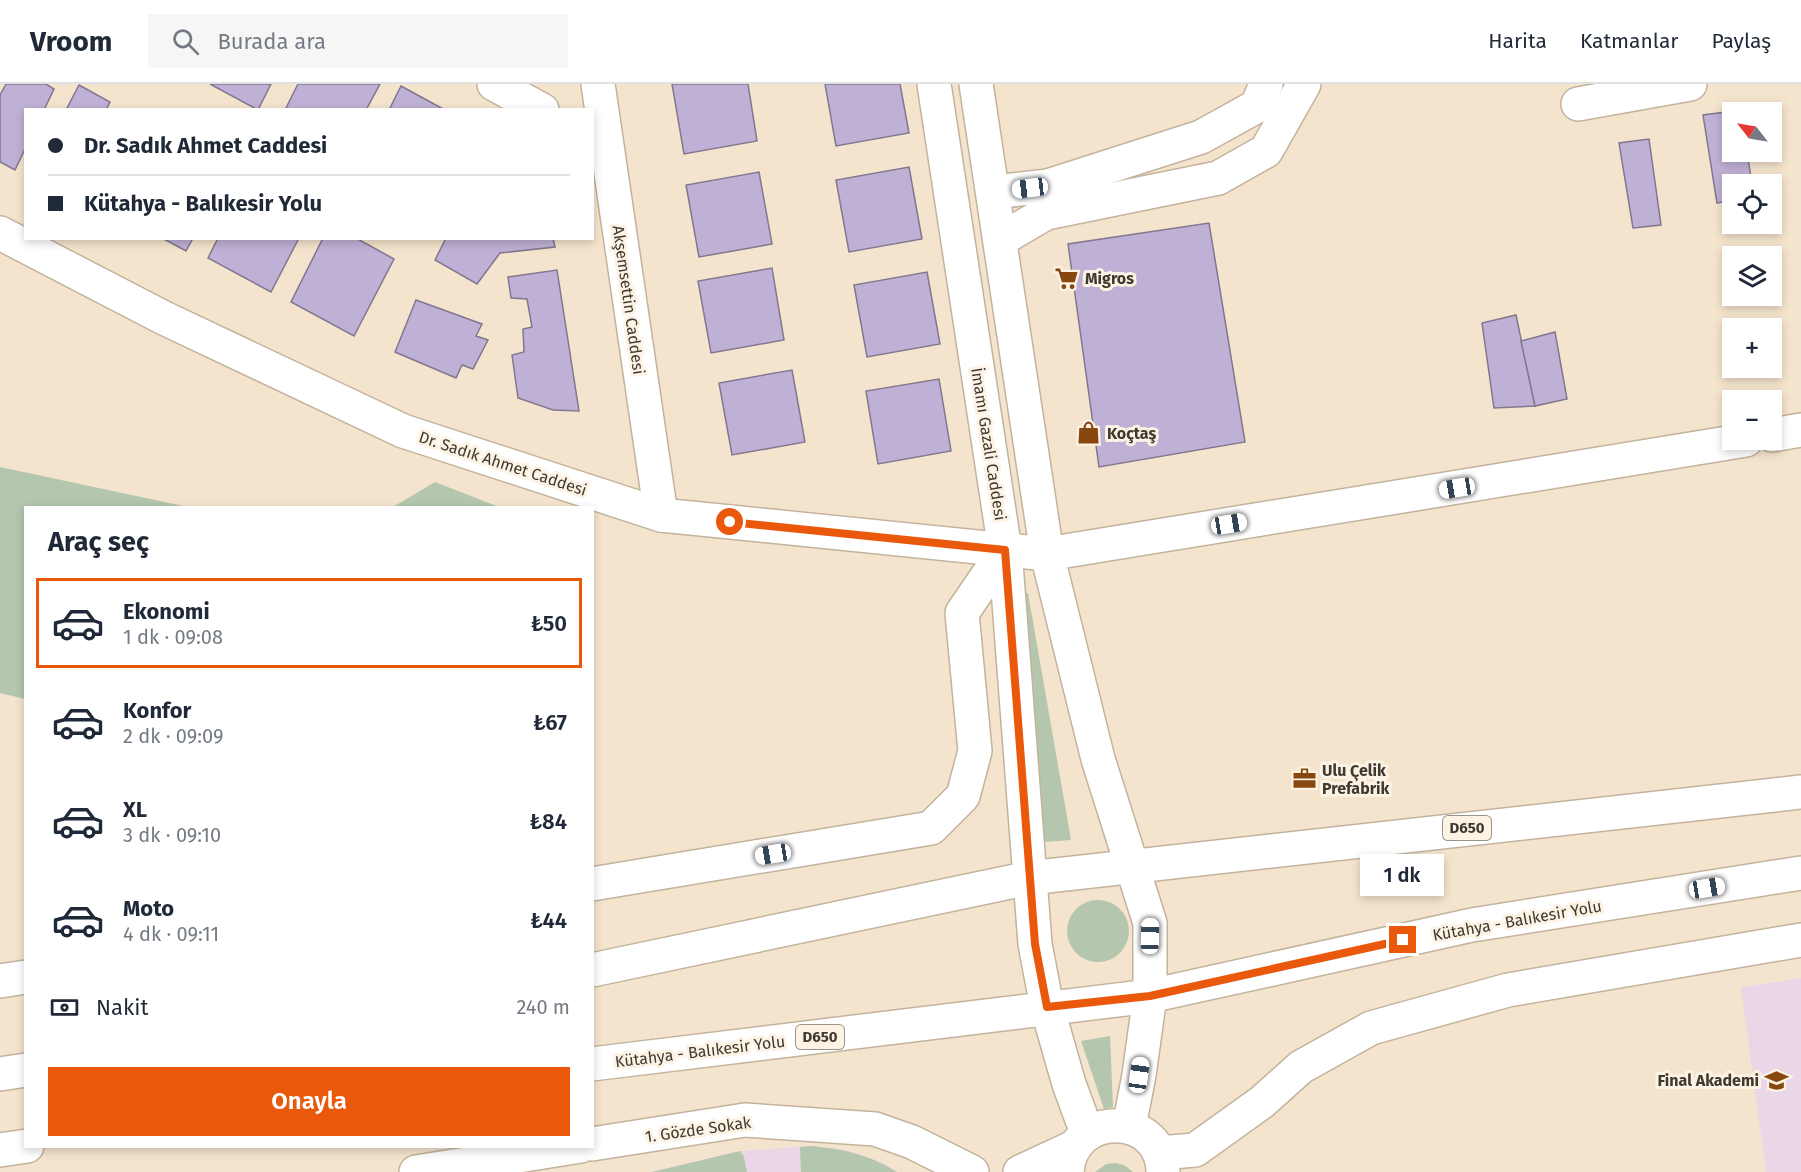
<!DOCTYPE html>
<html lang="tr">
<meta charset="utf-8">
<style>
body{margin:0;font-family:"Fira Sans",sans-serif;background:#f6f6f7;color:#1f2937;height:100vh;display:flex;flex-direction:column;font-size:22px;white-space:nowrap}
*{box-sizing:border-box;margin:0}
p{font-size:20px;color:#747a83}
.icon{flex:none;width:33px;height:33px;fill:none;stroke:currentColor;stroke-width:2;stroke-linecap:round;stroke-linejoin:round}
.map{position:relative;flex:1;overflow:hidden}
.sheet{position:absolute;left:24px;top:422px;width:570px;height:642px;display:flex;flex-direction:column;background:#fff;border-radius:0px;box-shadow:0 3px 9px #0003}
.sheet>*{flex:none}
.hud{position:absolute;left:24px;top:24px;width:570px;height:132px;border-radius:0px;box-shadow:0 3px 9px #0003;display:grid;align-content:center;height:132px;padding:0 24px;background:#fff}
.needle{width:39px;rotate:301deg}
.buttons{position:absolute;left:1722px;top:18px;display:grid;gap:12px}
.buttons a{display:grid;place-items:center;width:60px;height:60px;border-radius:0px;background:#fff;box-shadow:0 3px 9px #0003;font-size:30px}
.end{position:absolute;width:27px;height:27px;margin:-14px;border:8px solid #ea580c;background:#fff;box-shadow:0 0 0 3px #fff}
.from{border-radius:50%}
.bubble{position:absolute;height:42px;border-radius:0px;background:#fff;box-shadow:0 3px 9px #0003;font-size:20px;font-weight:600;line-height:42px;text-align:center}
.car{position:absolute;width:18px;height:36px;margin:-18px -9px;border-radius:8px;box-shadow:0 0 4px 2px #0007;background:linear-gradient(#fff 24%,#345 0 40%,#fff 0 76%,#345 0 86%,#fff 0)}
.hud b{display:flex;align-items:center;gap:21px;height:57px;font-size:22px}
.hud b+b{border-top:2px solid #e0e1e3}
.hud i{width:15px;height:15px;background:#1f2937}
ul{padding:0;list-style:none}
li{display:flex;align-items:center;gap:18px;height:90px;margin:0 12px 9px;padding:0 12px;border:3px solid transparent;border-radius:0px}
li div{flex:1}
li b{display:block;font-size:22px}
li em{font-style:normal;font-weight:600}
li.active{border-color:#ea580c}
li>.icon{width:54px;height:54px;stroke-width:1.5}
h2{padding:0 24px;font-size:27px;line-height:72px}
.pay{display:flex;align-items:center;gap:15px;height:66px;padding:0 24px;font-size:22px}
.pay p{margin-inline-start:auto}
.button{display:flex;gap:12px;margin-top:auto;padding:12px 24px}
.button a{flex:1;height:69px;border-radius:0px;background:#ea580c;color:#fff;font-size:24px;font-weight:600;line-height:69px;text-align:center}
header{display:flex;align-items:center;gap:36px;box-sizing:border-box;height:84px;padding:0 30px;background:#fff;border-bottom:2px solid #e0e1e3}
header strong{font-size:28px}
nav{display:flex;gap:33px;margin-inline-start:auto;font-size:21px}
.search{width:420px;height:54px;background:#f6f6f7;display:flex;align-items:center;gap:15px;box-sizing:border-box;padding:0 21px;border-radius:0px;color:#747a83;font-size:22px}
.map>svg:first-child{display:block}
</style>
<header>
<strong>Vroom</strong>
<div class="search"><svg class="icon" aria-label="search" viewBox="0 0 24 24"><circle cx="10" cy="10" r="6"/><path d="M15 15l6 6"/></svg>Burada ara</div>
<nav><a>Harita</a><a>Katmanlar</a><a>Paylaş</a></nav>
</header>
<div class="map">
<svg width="1801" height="1088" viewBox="0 0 1801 1088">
<rect width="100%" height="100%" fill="#f5e4cd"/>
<g fill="#e9d6e6">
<polygon points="1801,894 1801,1088 1766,1088 1741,903"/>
<polygon points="810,1062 847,1066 883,1079 897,1088 652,1088 740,1067"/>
</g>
<g fill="#b4c6ae">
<polygon points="0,383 188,423 26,423 25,615 0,609"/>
<polygon points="435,398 499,423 393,423"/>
<polygon points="1019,509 1028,509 1071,756 1044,758"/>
<circle cx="1098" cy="847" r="31"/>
<polygon points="1110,952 1113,1023 1104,1025 1081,957"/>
<path d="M 810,1062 C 844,1065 867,1070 897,1088 L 801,1088 L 800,1063 Z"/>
<polygon points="740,1067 744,1073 747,1088 652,1088"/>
<polygon points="1115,1079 1124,1081 1133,1088 1095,1088 1106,1080"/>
</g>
<g fill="#bfb0d5" stroke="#81778e" stroke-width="1.5">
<polygon points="6,0 46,0 54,5 44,26 26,26 26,63 15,86 0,78 0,11"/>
<polygon points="210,0 271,0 258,26"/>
<polygon points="298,0 380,0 366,26 285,26"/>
<polygon points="672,0 748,0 757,57 684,70"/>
<polygon points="825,0 900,0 909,49 836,62"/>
<polygon points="79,1 110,18 106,26 66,26"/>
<polygon points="401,2 445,26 389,26"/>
<polygon points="1741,26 1741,28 1732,28 1732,68 1747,68 1752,100 1732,100 1732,116 1717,119 1703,31"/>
<polygon points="1649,55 1661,141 1633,144 1619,59"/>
<polygon points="909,83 922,155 849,168 836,96"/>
<polygon points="759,88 772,160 699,173 686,101"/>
<polygon points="1209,139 1245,358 1099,383 1068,160"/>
<polygon points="162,154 193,154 186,167"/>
<polygon points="218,154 299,154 271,208 208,174"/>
<polygon points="323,154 356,154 394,175 354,252 291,218"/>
<polygon points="446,154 553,154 555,163 500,169 477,200 435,176"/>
<polygon points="772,184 784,256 711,269 698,197"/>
<polygon points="557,186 579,327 553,326 518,314 512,271 524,268 523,245 532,243 527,215 511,214 508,193"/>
<polygon points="927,188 940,260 867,273 854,201"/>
<polygon points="416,216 482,240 476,252 488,256 473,285 462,281 456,294 395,268"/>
<polygon points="1516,231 1535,322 1494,324 1482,239"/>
<polygon points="1555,248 1567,315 1535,322 1521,257"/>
<polygon points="792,286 805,358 732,371 719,299"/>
<polygon points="939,295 951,367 878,380 866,307"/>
</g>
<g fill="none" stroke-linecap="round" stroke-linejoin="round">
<defs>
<g id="minor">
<polyline points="494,0 542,26"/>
<polyline points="598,0 661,431"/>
<polyline points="1578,20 1690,0"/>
<polyline points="993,108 1048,102 1201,53 1257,22 1266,0"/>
<polyline points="0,149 164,234 403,347 661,431 1047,470 1746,356"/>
<polyline points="1000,156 1046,129 1218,94 1266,67 1304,0"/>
<polyline points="1772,351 1801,346"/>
<polyline points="592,800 931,744 963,712 975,667 962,529 1005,466"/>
<polyline points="0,897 26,893"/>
<polyline points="1047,923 1069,1000 1087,1049"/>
<polyline points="1129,1043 1139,991 1150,912"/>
<polyline points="592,1060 745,1036 875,1045 912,1058 972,1088"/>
<polyline points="1159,1069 1195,1066 1262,1018 1301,983 1371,944 1508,906 1801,856"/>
<polyline points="416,1088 581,1062"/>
<polyline points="1020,1088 1074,1063"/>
<path d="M 1067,1088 C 1071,1025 1163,1028 1163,1088"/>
</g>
<g id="major">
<polyline points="934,0 1005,466 1035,860 1047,923"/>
<polyline points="976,0 1047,470 1098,675 1150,839 1150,912"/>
</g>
<g id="highway">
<polyline points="592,886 1029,794 1801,708"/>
<polyline points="592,980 1150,912 1472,841 1801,789"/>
<polyline points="0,990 26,986"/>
<polyline points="0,1066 27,1062"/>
</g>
</defs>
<use href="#minor" stroke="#c3b39d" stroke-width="36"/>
<use href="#major" stroke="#c3b39d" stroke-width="36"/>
<use href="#highway" stroke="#c3b39d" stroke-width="36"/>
<use href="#minor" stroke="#fff" stroke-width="33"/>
<use href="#major" stroke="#fff" stroke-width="33"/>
<use href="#highway" stroke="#fff" stroke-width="33"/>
</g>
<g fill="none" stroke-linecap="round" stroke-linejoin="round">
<polyline stroke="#ea580c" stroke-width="8" points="730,438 1005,466 1035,860 1047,923 1150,912 1403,856"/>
</g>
<defs>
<symbol id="supermarket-bare" viewBox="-9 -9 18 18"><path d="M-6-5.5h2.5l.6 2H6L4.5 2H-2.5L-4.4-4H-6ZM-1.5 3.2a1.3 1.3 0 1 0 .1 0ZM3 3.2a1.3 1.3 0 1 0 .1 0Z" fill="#87470e" stroke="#fcf3e5" stroke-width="2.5" paint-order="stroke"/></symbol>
<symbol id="shop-bare" viewBox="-9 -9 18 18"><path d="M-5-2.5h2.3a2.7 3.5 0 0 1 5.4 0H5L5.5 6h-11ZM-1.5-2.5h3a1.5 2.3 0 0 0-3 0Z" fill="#87470e" stroke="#fcf3e5" stroke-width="2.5" paint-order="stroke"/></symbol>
<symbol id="office-bare" viewBox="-9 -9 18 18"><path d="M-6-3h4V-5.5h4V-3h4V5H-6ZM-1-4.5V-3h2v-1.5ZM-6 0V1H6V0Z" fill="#87470e" stroke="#fcf3e5" stroke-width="2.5" paint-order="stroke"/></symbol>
<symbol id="school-bare" viewBox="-9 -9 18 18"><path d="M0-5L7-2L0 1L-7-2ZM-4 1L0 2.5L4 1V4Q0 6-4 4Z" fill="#87470e" stroke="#fcf3e5" stroke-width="2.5" paint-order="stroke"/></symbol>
</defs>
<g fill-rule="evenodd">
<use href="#supermarket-bare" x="1050" y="178" width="33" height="33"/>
<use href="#shop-bare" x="1072" y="332" width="33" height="33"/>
<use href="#office-bare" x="1288" y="678" width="33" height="33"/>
<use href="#school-bare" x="1760" y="980" width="33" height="33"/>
</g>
<g text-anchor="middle" stroke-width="6" stroke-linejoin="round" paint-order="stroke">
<g fill="#fcf3e5" stroke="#787166" stroke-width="1.5">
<rect x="1443" y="732" width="48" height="24" rx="4.5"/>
<rect x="796" y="941" width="48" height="24" rx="4.5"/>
</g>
<g font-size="15" font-weight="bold" fill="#403930">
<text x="1467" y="749">D650</text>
<text x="820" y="958">D650</text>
</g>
<g font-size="16" font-weight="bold" fill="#403930" stroke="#fcf3e5" text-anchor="start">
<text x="1085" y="200">Migros</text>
<text x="1107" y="355">Koçtaş</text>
<text x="1322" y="692">Ulu Çelik<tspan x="1322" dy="18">Prefabrik</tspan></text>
<text x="1759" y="1002" text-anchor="end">Final Akademi</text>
</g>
<g font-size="16" fill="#403930" stroke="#fcf3e5">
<text transform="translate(629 216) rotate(82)" y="6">Akşemsettin Caddesi</text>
<text transform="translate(989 360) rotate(81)" y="6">İmamı Gazali Caddesi</text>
<text transform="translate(503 379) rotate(18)" y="6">Dr. Sadık Ahmet Caddesi</text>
<text transform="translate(1517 836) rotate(-10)" y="6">Kütahya - Balıkesir Yolu</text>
<text transform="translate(700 967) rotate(-7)" y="6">Kütahya - Balıkesir Yolu</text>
<text transform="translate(698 1045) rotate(-8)" y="6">1. Gözde Sokak</text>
</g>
</g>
</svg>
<div class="buttons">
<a><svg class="needle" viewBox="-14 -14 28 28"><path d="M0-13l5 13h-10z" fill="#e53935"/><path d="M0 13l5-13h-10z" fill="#747a83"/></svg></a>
<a><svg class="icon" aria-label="locate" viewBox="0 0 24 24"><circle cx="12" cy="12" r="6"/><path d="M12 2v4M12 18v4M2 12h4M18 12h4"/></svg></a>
<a><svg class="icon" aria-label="layers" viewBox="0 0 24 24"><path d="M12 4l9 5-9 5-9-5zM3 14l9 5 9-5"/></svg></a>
<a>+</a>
<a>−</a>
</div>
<i class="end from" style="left:730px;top:438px"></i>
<i class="end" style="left:1403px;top:856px"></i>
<div class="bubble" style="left:1360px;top:770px;width:84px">1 dk</div>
<i class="car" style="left:1030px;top:104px;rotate:263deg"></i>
<i class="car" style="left:1457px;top:404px;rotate:261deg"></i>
<i class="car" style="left:1229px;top:440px;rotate:81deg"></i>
<i class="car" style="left:773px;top:770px;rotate:261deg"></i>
<i class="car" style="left:1707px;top:804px;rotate:81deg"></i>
<i class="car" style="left:1150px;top:852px;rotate:1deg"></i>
<i class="car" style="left:1139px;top:991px;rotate:8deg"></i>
<div class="hud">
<b><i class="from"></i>Dr. Sadık Ahmet Caddesi</b>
<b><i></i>Kütahya - Balıkesir Yolu</b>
</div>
<section class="sheet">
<h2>Araç seç</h2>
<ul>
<li class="active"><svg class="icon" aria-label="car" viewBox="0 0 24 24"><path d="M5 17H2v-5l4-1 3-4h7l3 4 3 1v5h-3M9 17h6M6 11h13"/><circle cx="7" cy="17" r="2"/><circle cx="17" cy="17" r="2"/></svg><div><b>Ekonomi</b><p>1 dk · 09:08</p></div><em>₺50</em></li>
<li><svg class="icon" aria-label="car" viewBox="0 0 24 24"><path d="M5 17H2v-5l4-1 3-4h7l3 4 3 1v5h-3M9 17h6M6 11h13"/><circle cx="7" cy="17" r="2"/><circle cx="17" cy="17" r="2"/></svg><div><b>Konfor</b><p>2 dk · 09:09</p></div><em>₺67</em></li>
<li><svg class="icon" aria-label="car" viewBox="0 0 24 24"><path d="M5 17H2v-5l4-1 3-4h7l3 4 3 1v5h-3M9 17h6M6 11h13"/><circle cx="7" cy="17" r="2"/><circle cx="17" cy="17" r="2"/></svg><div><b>XL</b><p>3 dk · 09:10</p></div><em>₺84</em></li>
<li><svg class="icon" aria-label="car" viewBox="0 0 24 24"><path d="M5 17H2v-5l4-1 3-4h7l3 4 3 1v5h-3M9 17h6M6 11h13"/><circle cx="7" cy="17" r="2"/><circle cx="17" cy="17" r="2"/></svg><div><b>Moto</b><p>4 dk · 09:11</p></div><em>₺44</em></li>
</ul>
<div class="pay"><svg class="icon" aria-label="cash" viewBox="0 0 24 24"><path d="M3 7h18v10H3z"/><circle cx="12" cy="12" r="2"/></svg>Nakit<p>240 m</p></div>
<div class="button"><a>Onayla</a></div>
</section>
</div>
